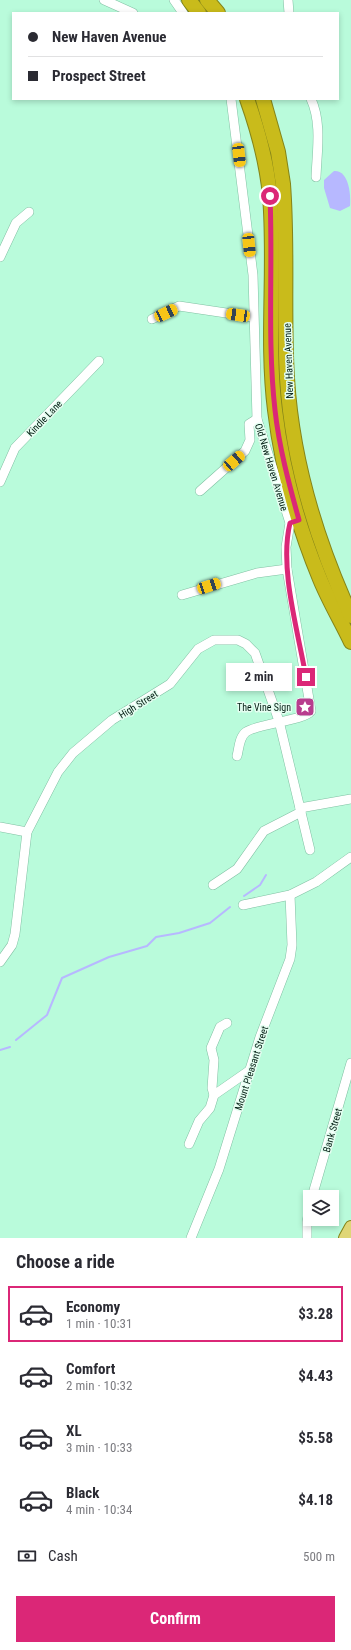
<!DOCTYPE html>
<meta charset="utf-8">
<style>
body{margin:0;font-family:"Roboto Condensed",sans-serif;background:#f7f7f7;color:#2b2b33;height:100vh;display:flex;flex-direction:column;font-size:15px;white-space:nowrap}
*{box-sizing:border-box;margin:0}
p{font-size:13px;color:#7c7c81}
.icon{flex:none;width:22px;height:22px;fill:none;stroke:currentColor;stroke-width:2;stroke-linecap:round;stroke-linejoin:round}
.map{position:relative;height:1238px;overflow:hidden}
.sheet{display:flex;flex-direction:column;background:#fff;flex:1}
.sheet>*{flex:none}
.guide{position:absolute;left:12px;top:12px;width:327px;height:88px;border-radius:0px;box-shadow:0 2px 6px #0003;display:grid;align-content:center;height:88px;padding:0 16px;background:#fff}
.buttons{position:absolute;left:303px;top:1190px;display:grid;gap:8px}
.buttons a{display:grid;place-items:center;width:36px;height:36px;border-radius:0px;background:#fff;box-shadow:0 2px 6px #0003;font-size:20px}
.end{position:absolute;width:18px;height:18px;margin:-9px;border:5px solid #db2777;background:#fff;box-shadow:0 0 0 2px #fff}
.from{border-radius:50%}
.bubble{position:absolute;height:28px;border-radius:0px;background:#fff;box-shadow:0 2px 6px #0003;font-size:13px;font-weight:700;line-height:28px;text-align:center}
.car{position:absolute;width:12px;height:24px;margin:-12px -6px;border-radius:5px;box-shadow:0 0 3px 1px #0007;background:linear-gradient(#f5c518 24%,#345 0 40%,#f5c518 0 76%,#345 0 86%,#f5c518 0)}
.guide b{display:flex;align-items:center;gap:14px;height:38px;font-size:15px}
.guide b+b{border-top:1px solid #e1e1e2}
.guide i{width:10px;height:10px;background:#2b2b33}
ul{padding:0;list-style:none}
li{display:flex;align-items:center;gap:12px;height:56px;margin:0 8px 6px;padding:0 8px;border:2px solid transparent;border-radius:0px}
li div{flex:1}
li b{display:block;font-size:15px}
li em{font-style:normal;font-weight:700}
li.current{border-color:#db2777}
li>.icon{width:36px;height:36px;stroke-width:1.5}
h2{padding:0 16px;font-size:18px;line-height:48px}
.pay{display:flex;align-items:center;gap:10px;height:44px;padding:0 16px;font-size:15px}
.pay p{margin-inline-start:auto}
.button{display:flex;gap:8px;margin-top:auto;padding:8px 16px}
.button a{flex:1;height:46px;border-radius:0px;background:#db2777;color:#fff;font-size:16px;font-weight:700;line-height:46px;text-align:center}
.map>svg:first-child{display:block}
</style>
<div class="map">
<svg width="351" height="1238" viewBox="0 0 351 1238">
<rect width="100%" height="100%" fill="#b9fbdb"/>
<path fill="#b7b8ff" d="M 334,171 C 349,170 351,195 350,206 L 340,211 L 330,208 L 324,188 L 324,180 Z"/>
<g fill="none" stroke-linecap="round" stroke-linejoin="round">
<g stroke="#b7b8ff" stroke-width="2">
<polyline points="244,896 260,885 266,875"/>
<polyline points="16,1040 47,1015 62,978 109,957 147,946 156,937 179,933 210,923 230,907"/>
<polyline points="0,1050 10,1047"/>
</g>
<defs>
<g id="minor">
<polyline points="104,0 133,13"/>
<polyline points="174,0 183,13"/>
<polyline points="288,0 289,13"/>
<polyline points="231,99 253,275 257,419 290,523"/>
<path d="M 311,99 C 322,123 317,151 316,177"/>
<polyline points="0,257 16,223 29,212"/>
<polyline points="152,319 179,306 253,317"/>
<polyline points="0,482 15,448 99,361"/>
<polyline points="200,491 245,451 250,440 249,424 257,419"/>
<polyline points="182,595 257,573 287,569"/>
<path d="M 237,756 C 239,749 239,737 246,732 C 257,724 306,720 311,711 L 287,569 L 286,547 L 290,523"/>
<polyline points="300,808 351,799"/>
<polyline points="0,827 27,832"/>
<polyline points="213,885 237,869 264,831 301,812"/>
<polyline points="243,905 290,895 316,882 351,857"/>
<polyline points="0,962 12,945 15,934 27,832 58,772 73,753 112,720 170,684 198,649 214,640 238,640 246,644 255,653 279,721 310,850"/>
<polyline points="214,1095 212,1088 214,1060 211,1048 220,1027 227,1023"/>
<polyline points="189,1144 199,1121 210,1108 214,1095 250,1070"/>
<polyline points="312,1197 351,1063"/>
<polyline points="191,1238 219,1169 260,1037 290,959 292,945 290,895"/>
<polyline points="307,1238 307,1222 310,1205"/>
</g>
<polyline id="major" points="345,1238 351,1227"/>
<g id="highway">
<polyline points="189,0 199,13"/>
<polyline points="207,0 218,13"/>
<path d="M 247,99 C 258,130 267,163 270,196 C 276,267 266,339 275,410 C 282,468 298,526 320,579 C 329,601 341,621 351,642"/>
<path d="M 263,99 L 278,152 L 283,184 C 288,248 283,313 287,378 C 292,460 317,542 351,616"/>
</g>
</defs>
<use href="#minor" stroke="#81c0a3" stroke-width="10"/>
<use href="#major" stroke="#848419" stroke-width="14"/>
<use href="#highway" stroke="#848419" stroke-width="16"/>
<use href="#minor" stroke="#fff" stroke-width="9"/>
<use href="#major" stroke="#dfd676" stroke-width="12"/>
<use href="#highway" stroke="#c9bb1b" stroke-width="14"/>
</g>
<g fill="none" stroke-linecap="round" stroke-linejoin="round">
<path stroke="#db2777" stroke-width="5" d="M 270,196 C 273,267 267,339 275,410 C 279,447 289,484 299,520 L 290,523 C 279,568 298,631 306,677"/>
</g>
<defs>
<symbol id="sight-square" viewBox="-11 -11 22 22"><rect x="-9" y="-9" width="18" height="18" rx="4" fill="#b83d8e" stroke="#e5fef1"/><path d="M0-6L1.8-2.2L6-1.7L2.9 1.2L3.7 5.4L0 3.3L-3.7 5.4L-2.9 1.2L-6-1.7L-1.8-2.2Z" fill="#fff"/></symbol>
</defs>
<g fill-rule="evenodd">
<use href="#sight-square" x="294" y="696" width="22" height="22"/>
</g>
<g text-anchor="middle" stroke-width="3" stroke-linejoin="round" paint-order="stroke">
<g font-size="10" fill="#041e14" stroke="#e5fef1">
<text transform="translate(288 361) rotate(-92)" y="4">New Haven Avenue</text>
<text transform="translate(44 418) rotate(-46)" y="4">Kindle Lane</text>
<text transform="translate(272 467) rotate(73)" y="4">Old New Haven Avenue</text>
<text transform="translate(138 704) rotate(-32)" y="4">High Street</text>
<text transform="translate(251 1068) rotate(-72)" y="4">Mount Pleasant Street</text>
<text transform="translate(332 1130) rotate(-74)" y="4">Bank Street</text>
</g>
<g font-size="10" fill="#041e14" stroke="#e5fef1" text-anchor="end">
<text x="291" y="711">The Vine Sign</text>
</g>
</g>
</svg>
<div class="buttons">
<a><svg class="icon" aria-label="layers" viewBox="0 0 24 24"><path d="M12 4l9 5-9 5-9-5zM3 14l9 5 9-5"/></svg></a>
</div>
<i class="end from" style="left:270px;top:196px"></i>
<i class="end" style="left:306px;top:677px"></i>
<div class="bubble" style="left:226px;top:663px;width:66px">2 min</div>
<i class="car" style="left:239px;top:155px;rotate:173deg"></i>
<i class="car" style="left:249px;top:245px;rotate:174deg"></i>
<i class="car" style="left:166px;top:313px;rotate:65deg"></i>
<i class="car" style="left:238px;top:315px;rotate:278deg"></i>
<i class="car" style="left:234px;top:461px;rotate:49deg"></i>
<i class="car" style="left:209px;top:586px;rotate:72deg"></i>
<div class="guide">
<b><i class="from"></i>New Haven Avenue</b>
<b><i></i>Prospect Street</b>
</div>
</div>
<section class="sheet">
<h2>Choose a ride</h2>
<ul>
<li class="current"><svg class="icon" aria-label="car" viewBox="0 0 24 24"><path d="M5 17H2v-5l4-1 3-4h7l3 4 3 1v5h-3M9 17h6M6 11h13"/><circle cx="7" cy="17" r="2"/><circle cx="17" cy="17" r="2"/></svg><div><b>Economy</b><p>1 min · 10:31</p></div><em>$3.28</em></li>
<li><svg class="icon" aria-label="car" viewBox="0 0 24 24"><path d="M5 17H2v-5l4-1 3-4h7l3 4 3 1v5h-3M9 17h6M6 11h13"/><circle cx="7" cy="17" r="2"/><circle cx="17" cy="17" r="2"/></svg><div><b>Comfort</b><p>2 min · 10:32</p></div><em>$4.43</em></li>
<li><svg class="icon" aria-label="car" viewBox="0 0 24 24"><path d="M5 17H2v-5l4-1 3-4h7l3 4 3 1v5h-3M9 17h6M6 11h13"/><circle cx="7" cy="17" r="2"/><circle cx="17" cy="17" r="2"/></svg><div><b>XL</b><p>3 min · 10:33</p></div><em>$5.58</em></li>
<li><svg class="icon" aria-label="car" viewBox="0 0 24 24"><path d="M5 17H2v-5l4-1 3-4h7l3 4 3 1v5h-3M9 17h6M6 11h13"/><circle cx="7" cy="17" r="2"/><circle cx="17" cy="17" r="2"/></svg><div><b>Black</b><p>4 min · 10:34</p></div><em>$4.18</em></li>
</ul>
<div class="pay"><svg class="icon" aria-label="cash" viewBox="0 0 24 24"><path d="M3 7h18v10H3z"/><circle cx="12" cy="12" r="2"/></svg>Cash<p>500 m</p></div>
<div class="button"><a>Confirm</a></div>
</section>
